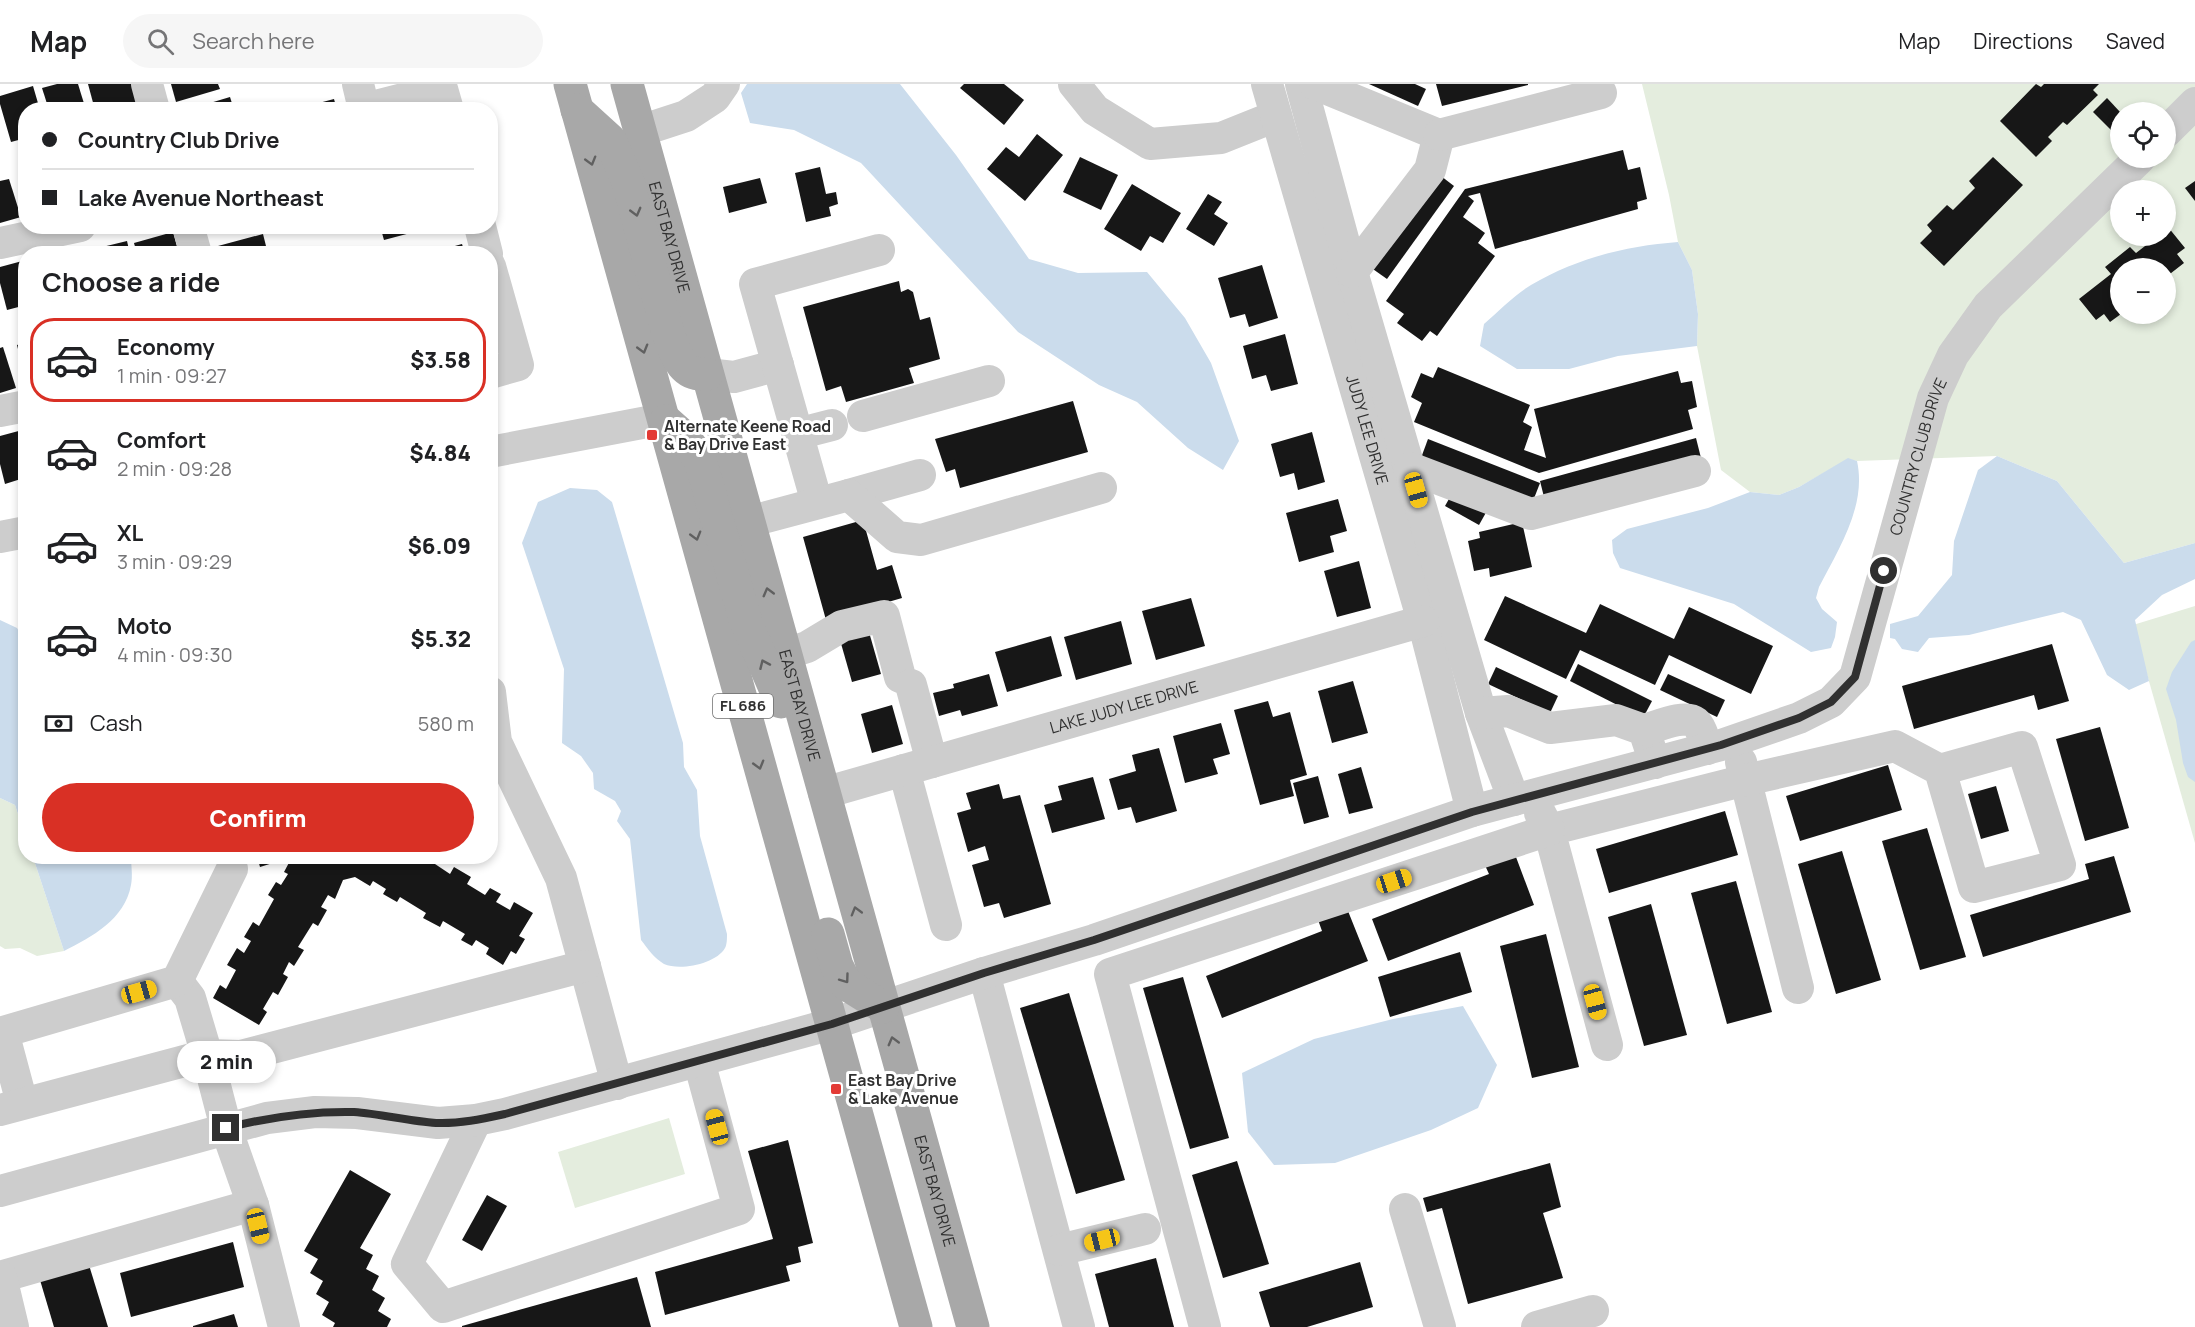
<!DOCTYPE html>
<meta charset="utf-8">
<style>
body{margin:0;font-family:Manrope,sans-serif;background:#f6f6f6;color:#202124;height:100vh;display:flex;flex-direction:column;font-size:22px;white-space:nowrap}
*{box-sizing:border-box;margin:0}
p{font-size:20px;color:#757577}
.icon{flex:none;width:33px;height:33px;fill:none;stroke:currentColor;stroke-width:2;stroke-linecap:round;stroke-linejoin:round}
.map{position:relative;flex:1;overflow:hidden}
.panel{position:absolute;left:18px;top:162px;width:480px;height:618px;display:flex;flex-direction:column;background:#fff;border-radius:24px;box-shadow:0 3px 9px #0003}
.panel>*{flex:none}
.top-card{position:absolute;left:18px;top:18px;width:480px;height:132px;border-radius:24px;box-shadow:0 3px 9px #0003;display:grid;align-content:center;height:132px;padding:0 24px;background:#fff}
.buttons{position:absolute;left:2110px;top:18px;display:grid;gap:12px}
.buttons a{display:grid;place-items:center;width:66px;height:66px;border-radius:50%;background:#fff;box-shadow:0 3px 9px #0003;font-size:30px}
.end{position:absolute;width:27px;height:27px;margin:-14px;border:8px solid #303030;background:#fff;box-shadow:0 0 0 3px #fff}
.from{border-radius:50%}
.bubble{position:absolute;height:42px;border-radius:21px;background:#fff;box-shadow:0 3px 9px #0003;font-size:20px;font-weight:800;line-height:42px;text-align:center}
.car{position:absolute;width:18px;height:36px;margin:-18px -9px;border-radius:8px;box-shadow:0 0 4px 2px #0007;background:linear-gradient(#f5c518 24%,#345 0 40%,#f5c518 0 76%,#345 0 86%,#f5c518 0)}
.top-card b{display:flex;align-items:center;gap:21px;height:57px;font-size:22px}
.top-card b+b{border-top:2px solid #e0e0e0}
.top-card i{width:15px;height:15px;background:#202124}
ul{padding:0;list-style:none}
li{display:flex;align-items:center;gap:18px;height:84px;margin:0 12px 9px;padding:0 12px;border:3px solid transparent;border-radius:24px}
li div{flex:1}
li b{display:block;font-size:22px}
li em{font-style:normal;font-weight:800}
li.current{border-color:#d93025}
li>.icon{width:54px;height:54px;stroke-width:1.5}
h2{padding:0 24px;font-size:27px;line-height:72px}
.pay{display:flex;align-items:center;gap:15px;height:66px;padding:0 24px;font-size:22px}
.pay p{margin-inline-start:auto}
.primary-button{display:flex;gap:12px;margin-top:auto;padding:12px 24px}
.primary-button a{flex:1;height:69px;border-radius:36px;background:#d93025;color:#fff;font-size:24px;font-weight:800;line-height:69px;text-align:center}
header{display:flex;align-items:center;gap:36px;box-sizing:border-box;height:84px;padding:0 30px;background:#fff;border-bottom:2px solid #e0e0e0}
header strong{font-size:28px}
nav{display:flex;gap:33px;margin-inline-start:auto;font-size:21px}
.search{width:420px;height:54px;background:#f6f6f6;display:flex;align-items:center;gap:15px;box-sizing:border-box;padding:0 21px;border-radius:33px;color:#757577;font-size:22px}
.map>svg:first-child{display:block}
</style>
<header>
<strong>Map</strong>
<div class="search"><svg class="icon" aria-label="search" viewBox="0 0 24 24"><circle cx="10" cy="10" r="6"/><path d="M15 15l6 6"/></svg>Search here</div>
<nav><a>Map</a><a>Directions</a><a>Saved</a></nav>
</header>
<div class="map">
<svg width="2195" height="1243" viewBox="0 0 2195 1243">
<rect width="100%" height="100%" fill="#fff"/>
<g fill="#e4edde" fill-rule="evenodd">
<path d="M 1642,0 L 2195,0 L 2195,459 L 2124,479 L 2057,397 L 1997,372 L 1857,377 L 1848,375 L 1799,403 L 1779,411 L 1750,408 L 1721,386 L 1697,262 L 1698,230 L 1692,186 L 1678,158 L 1669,111 ZM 2121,28 L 2166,28 L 2166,74 L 2121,74 ZM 2121,106 L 2166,106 L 2166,152 L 2121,152 ZM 2121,184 L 2166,184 L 2166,230 L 2121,230 Z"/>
<polygon points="2195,522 2195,759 2133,541"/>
<polygon points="0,714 15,721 25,751 26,772 33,773 64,867 37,872 20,864 5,865 0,862"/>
<polygon points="669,1034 685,1090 575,1124 558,1068"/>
</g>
<g fill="#cbdcec">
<polygon points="747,0 900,0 956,71 1029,175 1078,189 1147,188 1185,234 1211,279 1239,357 1223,386 1188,364 1137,318 1099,301 1018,248 861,79 794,46 750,39 741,9"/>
<path d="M 1678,158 L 1692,186 L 1698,230 L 1697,262 L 1618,272 L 1569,285 L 1517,285 L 1480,262 L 1484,240 C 1499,227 1514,211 1531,201 C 1577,174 1626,162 1678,158 Z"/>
<polygon points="1997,372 2057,397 2124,479 2195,459 2195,495 2162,511 2135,536 2149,597 2129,606 2107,591 2081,536 2063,528 1969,551 1929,554 1918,568 1902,565 1895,555 1890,554 1890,540 1918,532 1952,491 1954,457 1978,386"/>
<path d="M 1848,374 L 1857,377 C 1867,422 1838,466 1819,503 L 1816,514 L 1822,525 L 1837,538 L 1835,553 L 1831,564 L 1811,568 L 1734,520 L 1620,484 L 1613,469 L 1612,456 L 1627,445 L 1708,424 L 1750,408 L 1779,411 L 1799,403 Z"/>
<path d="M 570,404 L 597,406 L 612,418 L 683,659 L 684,683 L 697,706 L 700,752 L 727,850 C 727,854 727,861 725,864 C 716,880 680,887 664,880 C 654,874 648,865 641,856 L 630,755 L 617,737 L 621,727 L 615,717 L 594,705 L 593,689 L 581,672 L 562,659 L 564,585 L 522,459 L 538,418 Z"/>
<polygon points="0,536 17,544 25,558 25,751 15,721 0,714"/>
<polygon points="2195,556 2195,698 2188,693 2183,679 2176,636 2166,605 2172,588 2191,558"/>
<path d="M 33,773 L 131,773 C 131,781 133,792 131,801 C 125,835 92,853 64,867 Z"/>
<polygon points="1463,922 1497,981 1478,1024 1431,1046 1335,1079 1274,1081 1248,1048 1242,989 1314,955 1393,935"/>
</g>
<g fill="#171717">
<polygon points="57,0 78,0 86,26 49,26 42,4"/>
<polygon points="88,0 132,0 140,26 95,26"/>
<polygon points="171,0 218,0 220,5 176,18"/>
<polygon points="964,0 1004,0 1024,16 1004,41 960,4"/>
<polygon points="1369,0 1415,0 1426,5 1418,22"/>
<polygon points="1436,0 1528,0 1528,1 1442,22"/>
<polygon points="2036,0 2041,3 2044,0 2099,0 2093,6 2098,11 2067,41 2063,38 2048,53 2052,57 2036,73 2000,37"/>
<polygon points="33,2 40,26 26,26 26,54 11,58 0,20 0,12"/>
<polygon points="230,13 234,26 190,26 190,25"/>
<polygon points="2107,14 2121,29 2121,56 2093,28"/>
<polygon points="334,15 337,26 296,26 296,25"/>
<polygon points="1037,50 1063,71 1025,117 987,85 1006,63 1019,73"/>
<polygon points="1623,66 1628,86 1640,83 1647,115 1637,118 1638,125 1495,165 1480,109 1468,112 1474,117 1463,133 1485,149 1478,159 1495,172 1437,252 1430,247 1422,257 1397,239 1404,230 1386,217 1465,105"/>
<polygon points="1080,73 1118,91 1101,126 1063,108"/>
<polygon points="1993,73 2023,101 1944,182 1920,159 1932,147 1927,141 1947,121 1953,126 1975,104 1969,97"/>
<polygon points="820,83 826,110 836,108 838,120 829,123 831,132 806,138 795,89"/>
<polygon points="1437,89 1454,102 1387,195 1370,183"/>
<polygon points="760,94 767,119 729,129 723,103"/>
<polygon points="9,95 21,133 0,139 0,97"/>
<polygon points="26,97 26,121 25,121 18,99"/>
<polygon points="2195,97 2195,117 2185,104"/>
<polygon points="1132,100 1181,129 1163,159 1150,152 1141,167 1104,145"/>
<polygon points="1208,110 1222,118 1214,130 1228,139 1214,162 1186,145"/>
<polygon points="212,142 240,142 240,143 214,150"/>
<polygon points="380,142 433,142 433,143 384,156"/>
<polygon points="2168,143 2185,164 2177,170 2184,179 2166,193 2166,184 2121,184 2121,230 2110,238 2104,230 2096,236 2079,215 2111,190 2105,183 2130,163 2136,169 2158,152 2166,152 2166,145"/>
<polygon points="173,148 179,170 137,170 134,159"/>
<polygon points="263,150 268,170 220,170 218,162"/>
<polygon points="127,157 130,170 91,170 90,166"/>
<polygon points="462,160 465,170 431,170 430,169"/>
<polygon points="26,176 26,221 7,226 0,199 0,183"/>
<polygon points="1262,181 1278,234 1249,243 1245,230 1230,234 1218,194"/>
<polygon points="899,197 901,208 908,205 913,208 920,236 930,233 940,275 909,284 914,299 846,318 841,302 826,307 803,223"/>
<polygon points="1285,250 1298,300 1271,307 1266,291 1252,295 1243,262"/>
<polygon points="26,258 26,291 25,292 17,261"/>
<polygon points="3,263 16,304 0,309 0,264"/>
<polygon points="1438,283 1530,321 1523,338 1532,343 1524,366 1546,374 1534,325 1678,287 1681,299 1692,297 1697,323 1688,326 1693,345 1539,389 1414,338 1422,319 1411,313 1421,289 1433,294"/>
<polygon points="1073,317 1088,368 960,404 955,385 946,388 935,355"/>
<polygon points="26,345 26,378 20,379 24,394 5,400 0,380 0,352"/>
<polygon points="1312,348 1325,398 1298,406 1294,389 1280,393 1271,360"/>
<polygon points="1696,354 1701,374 1545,417 1540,397"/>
<polygon points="1428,355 1540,399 1533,417 1421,374"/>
<polygon points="1454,406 1488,425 1479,441 1445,422"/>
<polygon points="1338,415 1347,447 1330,452 1334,468 1299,478 1286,429"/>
<polygon points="863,436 877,486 892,481 902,514 826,536 803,453"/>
<polygon points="1522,438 1532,483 1490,493 1489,484 1474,487 1468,457 1480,454 1479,448"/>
<polygon points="1359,477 1371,524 1337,533 1324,487"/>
<polygon points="1505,512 1586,549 1600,520 1674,555 1689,523 1773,562 1751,610 1669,571 1655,601 1580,566 1566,595 1484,556"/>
<polygon points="1191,514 1205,562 1156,576 1142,527"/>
<polygon points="1121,537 1132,580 1076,596 1064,553"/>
<polygon points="867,541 881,590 852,598 838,549"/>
<polygon points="1051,552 1062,592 1007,608 995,568"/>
<polygon points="2052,560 2069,617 2038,626 2034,611 1914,645 1902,602"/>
<polygon points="1578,580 1652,617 1643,634 1570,597"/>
<polygon points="1496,583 1558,612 1550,629 1488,600"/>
<polygon points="989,590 998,622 962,632 960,626 939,632 933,609 954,604 953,600"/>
<polygon points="1668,590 1725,616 1717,633 1660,606"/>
<polygon points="1353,597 1368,649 1332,659 1318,607"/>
<polygon points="1268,617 1273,633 1290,628 1307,691 1290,696 1294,712 1260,721 1234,626"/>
<polygon points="892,621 903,660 872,669 861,630"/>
<polygon points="1221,639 1230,670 1213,675 1218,690 1185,699 1173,652"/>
<polygon points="2100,643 2129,744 2085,757 2056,655"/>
<polygon points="1159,664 1177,727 1136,739 1131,723 1118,726 1109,695 1136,687 1132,671"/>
<polygon points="1888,681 1902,726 1800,757 1786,712"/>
<polygon points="1361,683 1373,724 1349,730 1338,690"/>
<polygon points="1318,692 1329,733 1304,740 1293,699"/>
<polygon points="1093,693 1105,735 1052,749 1044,721 1062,716 1058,702"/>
<polygon points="999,700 1003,715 1020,711 1051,820 1004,834 999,819 984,823 972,781 989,776 985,762 968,768 957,729 971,725 966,709"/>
<polygon points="1996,702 2009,747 1981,755 1968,710"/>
<polygon points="1725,727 1738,771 1609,809 1596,765"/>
<polygon points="1927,744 1966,873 1920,886 1882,757"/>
<polygon points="1513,765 1534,821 1388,877 1372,835 1489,790 1483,777"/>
<polygon points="1842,767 1881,896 1836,910 1798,780"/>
<polygon points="257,772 423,772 450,790 454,783 471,793 467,800 485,811 490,804 501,810 496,818 510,826 514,818 533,829 519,852 525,855 516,870 511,867 503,881 486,870 489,864 476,856 472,862 461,856 465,850 443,837 440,843 423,834 426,829 400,813 397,818 383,810 386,805 373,797 370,802 355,793 343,796 335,815 328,811 321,823 327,826 318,842 313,839 298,863 304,866 294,882 289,878 283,890 288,893 278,911 273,908 263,925 267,928 259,941 213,914 220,901 226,905 236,886 227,881 237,864 244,869 251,857 244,853 253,838 259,842 274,815 268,811 276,798 281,801 288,790 284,788 292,773 260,783"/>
<polygon points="2114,772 2131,828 1983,873 1970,831 2089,795 2085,780"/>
<polygon points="1736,797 1772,928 1727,940 1691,809"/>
<polygon points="1651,820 1687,951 1644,962 1608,833"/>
<polygon points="1346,822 1368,877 1222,934 1206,892 1322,847 1317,833"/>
<polygon points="1546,850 1579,983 1532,994 1500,862"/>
<polygon points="1460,868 1472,908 1390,933 1378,893"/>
<polygon points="1183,893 1229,1054 1190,1065 1143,904"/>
<polygon points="1069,909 1125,1096 1076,1110 1020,924"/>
<polygon points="788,1056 813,1159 798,1163 801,1178 786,1182 790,1197 665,1231 655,1188 773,1155 748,1067"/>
<polygon points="1237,1077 1269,1180 1223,1194 1192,1091"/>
<polygon points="1550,1079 1561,1123 1543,1129 1563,1194 1468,1220 1442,1124 1427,1128 1423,1114"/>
<polygon points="350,1086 391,1110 360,1164 373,1171 366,1185 379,1192 372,1206 385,1214 378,1227 391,1235 387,1243 333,1243 335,1239 322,1231 329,1218 316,1210 323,1197 310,1189 318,1175 304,1167"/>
<polygon points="487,1111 507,1122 482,1167 462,1156"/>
<polygon points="233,1158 244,1203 131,1233 120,1189"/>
<polygon points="1156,1174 1174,1243 1109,1243 1095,1190"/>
<polygon points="1360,1178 1373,1223 1307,1243 1270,1243 1259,1208"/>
<polygon points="89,1181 108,1243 54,1243 40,1196"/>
<polygon points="637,1193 651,1243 462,1243 462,1242"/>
<polygon points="234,1230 238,1243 193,1243 193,1242"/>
</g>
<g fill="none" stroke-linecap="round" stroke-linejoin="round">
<g stroke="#cdcdcd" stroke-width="32">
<polyline points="147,0 154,26"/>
<polyline points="358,0 364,25 442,5 448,26"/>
<polyline points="1074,0 1095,26 1150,60 1221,54 1276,32"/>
<path id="s1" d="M 1267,0 L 1423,537 L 1472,727"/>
<polyline points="1301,0 1352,188 1481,629 1514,716"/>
<polyline points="1315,0 1439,51 1430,86 1352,188"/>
<polyline points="640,47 686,32 715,13 724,0"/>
<polyline points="2166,48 2195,19"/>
<polyline points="1439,51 1601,9"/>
<polyline points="188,142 196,170"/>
<polyline points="480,142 487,170"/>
<polyline points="0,159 80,142"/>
<polyline points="490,182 518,281 490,289"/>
<polyline points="707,290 734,293 778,281"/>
<polyline points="0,327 26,322"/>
<polyline points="863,332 989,297"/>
<polyline points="797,350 832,341"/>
<polyline points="490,368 663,335"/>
<polyline points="1410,384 1531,430 1695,387"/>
<polyline points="849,411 920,391"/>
<polyline points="817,419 755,200 879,166"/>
<polyline points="748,438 849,411 897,453 921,456 1101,404"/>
<polyline points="0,453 26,448"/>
<polyline points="785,570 807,563 842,542 884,532 900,593"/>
<polyline points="911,601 932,678"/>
<polyline points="490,608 496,658 561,794 617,1000"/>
<polyline points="1481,629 1508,627 1550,644 1616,636 1644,646 1655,679"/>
<path d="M 1644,646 C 1656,643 1685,630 1695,638 C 1702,644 1704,656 1707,665"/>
<polyline points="1741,678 1798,904"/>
<polyline points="904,686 946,841"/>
<path id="s2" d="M 824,709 L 1423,537"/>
<polyline points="984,889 1079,1243"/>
<polyline points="177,897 190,914 207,971 226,1044 253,1121 284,1243"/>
<polyline points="1607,961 1549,746 1746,696 1895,662 1940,686 2022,663 2060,781 1974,803 1940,686"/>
<polyline points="22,1019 3,948 177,897 232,785"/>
<polyline points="0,1026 207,971 241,972 585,882"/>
<polyline points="476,1036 407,1180 443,1223 739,1125 699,977"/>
<path id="s3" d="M 0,1107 L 267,1034 L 315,1028 L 357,1029 L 438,1039 L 476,1036 L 505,1030 L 832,940 L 984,889 L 1094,856 L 1472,727 L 1721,661 L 1799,634 L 1831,618 L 1855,593 L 1933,314 L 1953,271 L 1988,222 L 2140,74"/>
<polyline points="1405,1125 1440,1243"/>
<polyline points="1059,1166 1145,1145"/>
<polyline points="0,1193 253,1121"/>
<polyline points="1,1193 13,1243"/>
<polyline points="1205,1243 1110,890 1549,746 1540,729"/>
<polyline points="1537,1243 1593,1227"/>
</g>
<g stroke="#a8a8a8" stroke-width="33">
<polyline points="570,0 916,1243"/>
<path id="s4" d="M 627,0 L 973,1243"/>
<path d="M 577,26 L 610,56 L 628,98 L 668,249 C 676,270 681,293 707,290"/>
<polyline points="666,337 684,353 700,375 746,538 781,618"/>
<polyline points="828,850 837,882 846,900 883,923"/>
</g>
</g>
<defs><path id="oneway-chevron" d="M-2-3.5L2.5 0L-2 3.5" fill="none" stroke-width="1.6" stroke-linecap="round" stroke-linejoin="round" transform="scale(1.5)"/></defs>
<g stroke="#606060">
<use href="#oneway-chevron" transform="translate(591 77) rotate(74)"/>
<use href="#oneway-chevron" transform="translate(636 128) rotate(75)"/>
<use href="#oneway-chevron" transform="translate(643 265) rotate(74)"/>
<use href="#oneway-chevron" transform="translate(696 452) rotate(74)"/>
<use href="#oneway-chevron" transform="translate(768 508) rotate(-105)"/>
<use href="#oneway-chevron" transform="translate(764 580) rotate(-114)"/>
<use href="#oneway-chevron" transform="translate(759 681) rotate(74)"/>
<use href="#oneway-chevron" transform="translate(856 827) rotate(-106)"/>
<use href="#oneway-chevron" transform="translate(845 895) rotate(54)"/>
<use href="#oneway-chevron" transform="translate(893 957) rotate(-105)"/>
</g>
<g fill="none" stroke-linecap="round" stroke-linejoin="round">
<path stroke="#303030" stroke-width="8" d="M 226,1044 C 269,1033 309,1027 354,1028 C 381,1030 409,1037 436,1039 C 459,1040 482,1035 505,1030 L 832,940 L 984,889 L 1094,856 L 1472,728 L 1721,661 L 1799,634 L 1831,618 L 1855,593 L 1884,487"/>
</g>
<g fill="#e33a35" stroke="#fff" stroke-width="2">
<rect x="646" y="345" width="12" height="12" rx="3"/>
<rect x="830" y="999" width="12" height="12" rx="3"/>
</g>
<g text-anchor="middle" stroke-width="6" stroke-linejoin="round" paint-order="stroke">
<rect fill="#fff" stroke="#6e6e6e" stroke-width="1.5" x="713" y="610" width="60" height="24" rx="4.5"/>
<g font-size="15" font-weight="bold" fill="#303030">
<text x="743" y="627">FL 686</text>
</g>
<g font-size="16" fill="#303030" stroke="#fff">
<text dy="6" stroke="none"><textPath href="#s4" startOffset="159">EAST BAY DRIVE</textPath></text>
<text dy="6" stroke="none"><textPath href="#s1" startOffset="360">JUDY LEE DRIVE</textPath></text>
<text dy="6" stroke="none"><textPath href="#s3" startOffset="2170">COUNTRY CLUB DRIVE</textPath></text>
<text dy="6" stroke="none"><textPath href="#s4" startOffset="645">EAST BAY DRIVE</textPath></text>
<text dy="6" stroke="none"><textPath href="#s2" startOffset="312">LAKE JUDY LEE DRIVE</textPath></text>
<text dy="6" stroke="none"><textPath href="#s4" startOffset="1149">EAST BAY DRIVE</textPath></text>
</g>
<g font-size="16" font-weight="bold" fill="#303030" stroke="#fff" text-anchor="start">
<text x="664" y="348">Alternate Keene Road<tspan x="664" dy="18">&amp; Bay Drive East</tspan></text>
<text x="848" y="1002">East Bay Drive<tspan x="848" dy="18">&amp; Lake Avenue</tspan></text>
</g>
</g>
</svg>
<div class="buttons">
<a><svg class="icon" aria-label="locate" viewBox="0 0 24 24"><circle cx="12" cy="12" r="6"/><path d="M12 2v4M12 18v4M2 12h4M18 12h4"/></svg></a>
<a>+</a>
<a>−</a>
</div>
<i class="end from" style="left:1884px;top:487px"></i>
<i class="end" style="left:226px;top:1044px"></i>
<div class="bubble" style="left:177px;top:957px;width:99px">2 min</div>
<i class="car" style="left:1416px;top:406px;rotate:164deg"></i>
<i class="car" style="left:1394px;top:797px;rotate:72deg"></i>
<i class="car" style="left:139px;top:908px;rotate:74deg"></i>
<i class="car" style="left:1595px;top:918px;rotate:165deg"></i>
<i class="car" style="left:717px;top:1043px;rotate:345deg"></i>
<i class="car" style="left:258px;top:1142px;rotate:166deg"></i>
<i class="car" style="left:1102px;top:1156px;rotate:256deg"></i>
<div class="top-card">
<b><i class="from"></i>Country Club Drive</b>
<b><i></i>Lake Avenue Northeast</b>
</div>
<section class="panel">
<h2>Choose a ride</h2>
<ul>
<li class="current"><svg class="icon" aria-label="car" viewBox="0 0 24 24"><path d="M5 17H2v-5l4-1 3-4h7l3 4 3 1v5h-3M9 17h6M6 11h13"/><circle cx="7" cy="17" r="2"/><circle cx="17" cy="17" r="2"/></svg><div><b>Economy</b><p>1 min · 09:27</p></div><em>$3.58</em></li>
<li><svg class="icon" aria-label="car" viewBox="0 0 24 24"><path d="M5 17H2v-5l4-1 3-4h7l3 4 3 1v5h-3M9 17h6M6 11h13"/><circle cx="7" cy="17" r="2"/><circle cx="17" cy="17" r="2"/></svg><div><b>Comfort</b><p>2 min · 09:28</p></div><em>$4.84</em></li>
<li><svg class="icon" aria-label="car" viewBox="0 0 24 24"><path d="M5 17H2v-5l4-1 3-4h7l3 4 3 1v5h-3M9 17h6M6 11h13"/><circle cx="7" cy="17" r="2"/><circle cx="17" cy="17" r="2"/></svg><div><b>XL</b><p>3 min · 09:29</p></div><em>$6.09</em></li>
<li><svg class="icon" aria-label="car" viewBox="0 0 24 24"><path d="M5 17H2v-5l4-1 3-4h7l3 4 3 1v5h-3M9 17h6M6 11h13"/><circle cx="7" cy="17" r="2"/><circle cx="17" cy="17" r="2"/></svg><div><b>Moto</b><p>4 min · 09:30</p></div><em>$5.32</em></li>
</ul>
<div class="pay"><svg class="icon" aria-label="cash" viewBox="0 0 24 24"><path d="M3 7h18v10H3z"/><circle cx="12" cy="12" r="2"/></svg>Cash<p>580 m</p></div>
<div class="primary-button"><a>Confirm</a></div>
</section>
</div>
